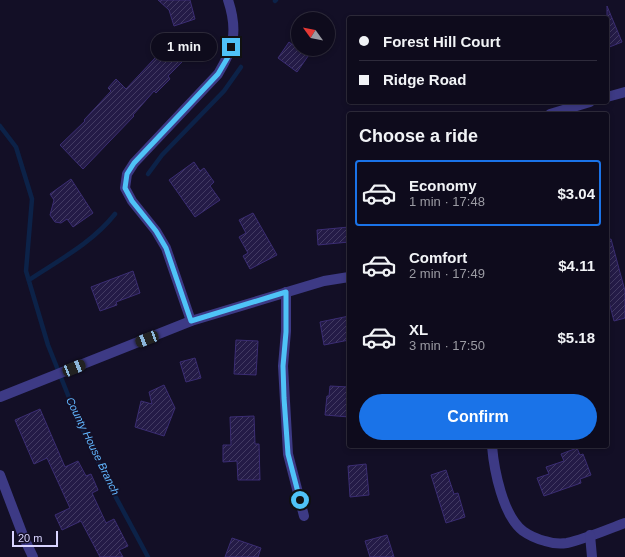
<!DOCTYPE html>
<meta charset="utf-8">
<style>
body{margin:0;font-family:Arial,sans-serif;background:#171425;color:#f1f3f6;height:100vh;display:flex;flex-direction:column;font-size:15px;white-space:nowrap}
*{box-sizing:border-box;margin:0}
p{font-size:13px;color:#9b9ba3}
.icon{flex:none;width:22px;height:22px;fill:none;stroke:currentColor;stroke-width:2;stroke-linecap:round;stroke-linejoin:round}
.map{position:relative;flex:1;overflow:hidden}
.drawer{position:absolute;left:347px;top:112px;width:262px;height:336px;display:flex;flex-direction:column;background:#0e0b1c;border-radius:4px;box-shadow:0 2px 6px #0003,0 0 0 1px #2e2b3b}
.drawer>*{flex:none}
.hud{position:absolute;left:347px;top:16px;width:262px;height:88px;border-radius:4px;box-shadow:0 2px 6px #0003,0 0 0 1px #2e2b3b;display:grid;align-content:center;height:88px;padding:0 12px;background:#0e0b1c}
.needle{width:26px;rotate:303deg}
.fabs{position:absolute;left:291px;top:12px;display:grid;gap:8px}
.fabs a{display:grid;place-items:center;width:44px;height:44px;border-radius:50%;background:#0e0b1c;box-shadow:0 2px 6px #0003,0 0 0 1px #2e2b3b;font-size:20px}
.scale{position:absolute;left:12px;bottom:10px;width:46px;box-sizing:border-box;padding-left:4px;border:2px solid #d9d4ff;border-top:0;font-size:11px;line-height:14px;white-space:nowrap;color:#d9d4ff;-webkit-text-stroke:3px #130f26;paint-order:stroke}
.end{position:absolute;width:18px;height:18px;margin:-9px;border:5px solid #4fc3f7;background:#111;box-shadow:0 0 0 2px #111}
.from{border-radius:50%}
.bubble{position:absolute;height:28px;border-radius:14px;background:#0e0b1c;box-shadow:0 2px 6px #0003,0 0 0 1px #2e2b3b;font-size:13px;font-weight:600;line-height:28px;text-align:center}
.car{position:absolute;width:12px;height:24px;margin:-12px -6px;border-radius:5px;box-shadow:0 0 3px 1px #0007;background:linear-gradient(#222 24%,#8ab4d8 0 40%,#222 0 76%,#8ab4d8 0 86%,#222 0)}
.hud b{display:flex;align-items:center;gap:14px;height:38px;font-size:15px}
.hud b+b{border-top:1px solid #2e2b3b}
.hud i{width:10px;height:10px;background:#f1f3f6}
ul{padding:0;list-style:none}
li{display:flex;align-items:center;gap:12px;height:66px;margin:0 8px 6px;padding:0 4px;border:2px solid transparent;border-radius:4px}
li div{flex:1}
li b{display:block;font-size:15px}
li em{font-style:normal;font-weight:600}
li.active{border-color:#1a73e8}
li>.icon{width:36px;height:36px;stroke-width:1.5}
h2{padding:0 12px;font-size:18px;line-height:48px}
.cta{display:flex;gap:8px;margin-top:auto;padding:8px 12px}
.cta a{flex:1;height:46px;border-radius:24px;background:#1a73e8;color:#fff;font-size:16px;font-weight:600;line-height:46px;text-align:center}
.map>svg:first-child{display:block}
</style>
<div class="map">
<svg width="625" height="557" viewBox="0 0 625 557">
<defs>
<pattern id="building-hatch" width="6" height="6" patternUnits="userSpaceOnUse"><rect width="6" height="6" fill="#241b47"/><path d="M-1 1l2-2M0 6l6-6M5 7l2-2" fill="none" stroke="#433b63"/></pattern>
</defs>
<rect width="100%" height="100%" fill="#130f26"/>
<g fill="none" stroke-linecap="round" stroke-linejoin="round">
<g stroke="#0c2248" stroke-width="4.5">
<polyline points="275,1 276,0"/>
<polyline points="0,126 16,147 32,199 26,271 48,345 78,420 112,490 148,557"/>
<polyline points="148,174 162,155 224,91 241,67"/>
<path d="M 29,280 C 59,260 92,243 115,214"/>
</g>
</g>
<g fill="url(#building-hatch)" stroke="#3b2d73">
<polygon points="158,0 190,0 195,19 174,26 169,10"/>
<polygon points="607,6 622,42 607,48"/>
<polygon points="289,42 298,49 313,49 297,72 278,58"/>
<polygon points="169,43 185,59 168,76 170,79 156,93 154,91 133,115 134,116 83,169 60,145 85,121 84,120 111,91 108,88 116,79 126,89"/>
<polygon points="194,162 200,171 204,168 214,182 210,186 220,200 195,217 169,180"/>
<polygon points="71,179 93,213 73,227 67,219 61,223 55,222 50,215 54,200 50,194"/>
<polygon points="253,213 277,255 250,269 243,256 248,253 239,237 246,233 239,220"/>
<polygon points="349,227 349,242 318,245 317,230"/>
<polygon points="611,239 625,291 625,318 614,321 607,294 607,240"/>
<polygon points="133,271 140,293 116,302 117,305 100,311 91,287"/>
<polygon points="349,316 349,340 324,345 320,322"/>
<polygon points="236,340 258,341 256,375 234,374"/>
<polygon points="195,358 201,378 186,382 180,362"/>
<polygon points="164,385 175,408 164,436 135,427 141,401 152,404 149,392"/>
<polygon points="330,386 349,387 349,417 325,415 327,396 329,396"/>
<polygon points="40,409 65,467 78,461 86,476 91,474 98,490 92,493 106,523 114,519 128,546 119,550 123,557 100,557 81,521 62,530 55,515 70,508 47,458 34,464 15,420"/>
<polygon points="254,416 255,444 259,444 260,480 238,480 237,461 223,462 223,445 231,445 230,417"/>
<polygon points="577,448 580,455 583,454 591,475 580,479 581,483 544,496 537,478 549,474 546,467 564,461 561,454"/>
<polygon points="366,464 369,495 350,497 348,466"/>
<polygon points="446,470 454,494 458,493 465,517 446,523 431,475"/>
<polygon points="387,535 394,557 370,557 365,541"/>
<polygon points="232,538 261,548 258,557 225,557"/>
</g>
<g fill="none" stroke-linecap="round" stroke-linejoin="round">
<g stroke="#3d3a85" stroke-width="10">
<polyline points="607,97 625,92"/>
<polyline points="550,114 590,102"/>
<polyline points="286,292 286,331 283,366 288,454 304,516"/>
<path d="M 191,321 L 166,248 L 156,231 L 132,201 L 125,188 L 127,174 L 134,163 L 218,74 C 234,48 238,30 228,0"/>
<polyline points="0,397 191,321 324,281 349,277"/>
<path d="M 492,446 C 494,470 503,516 523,531 C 530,536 537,539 545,541 C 551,543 560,544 567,543 C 586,539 606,530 625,523"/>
<polyline points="0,475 24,538 33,557"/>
<polyline points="590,535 592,557"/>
</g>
</g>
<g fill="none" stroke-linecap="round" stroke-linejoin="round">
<polyline stroke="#4fc3f7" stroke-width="5" points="231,47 228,57 218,74 134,163 127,174 125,188 132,201 156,231 166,248 191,321 286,292 286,332 283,366 284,398 288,454 300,500"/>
</g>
<g text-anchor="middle" stroke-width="4" stroke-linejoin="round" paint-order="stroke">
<g font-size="11" font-style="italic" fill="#62b6ff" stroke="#130f26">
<text transform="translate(93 446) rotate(64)" y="4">County House Branch</text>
</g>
</g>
</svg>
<div class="fabs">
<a><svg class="needle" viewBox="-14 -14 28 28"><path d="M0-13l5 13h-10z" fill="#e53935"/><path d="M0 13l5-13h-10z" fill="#9b9ba3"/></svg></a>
</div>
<div class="scale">20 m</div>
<i class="end from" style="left:300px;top:500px"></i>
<i class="end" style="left:231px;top:47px"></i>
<div class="bubble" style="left:151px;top:33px;width:66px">1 min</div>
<i class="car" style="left:147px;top:339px;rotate:249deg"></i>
<i class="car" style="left:74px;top:368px;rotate:68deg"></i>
<div class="hud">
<b><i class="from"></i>Forest Hill Court</b>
<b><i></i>Ridge Road</b>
</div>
<section class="drawer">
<h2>Choose a ride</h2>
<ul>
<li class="active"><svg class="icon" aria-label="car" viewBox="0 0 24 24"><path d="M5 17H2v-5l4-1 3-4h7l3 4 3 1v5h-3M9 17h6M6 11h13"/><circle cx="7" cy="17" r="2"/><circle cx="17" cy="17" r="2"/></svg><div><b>Economy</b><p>1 min · 17:48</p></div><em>$3.04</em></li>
<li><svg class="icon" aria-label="car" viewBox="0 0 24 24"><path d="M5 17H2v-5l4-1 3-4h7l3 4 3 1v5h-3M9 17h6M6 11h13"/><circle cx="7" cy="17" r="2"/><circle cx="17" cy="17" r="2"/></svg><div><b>Comfort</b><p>2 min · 17:49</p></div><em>$4.11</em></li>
<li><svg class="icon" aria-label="car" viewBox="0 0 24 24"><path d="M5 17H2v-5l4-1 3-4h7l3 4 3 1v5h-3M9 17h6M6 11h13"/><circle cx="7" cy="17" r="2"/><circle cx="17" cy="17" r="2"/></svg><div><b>XL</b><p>3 min · 17:50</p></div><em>$5.18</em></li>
</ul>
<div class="cta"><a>Confirm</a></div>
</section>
</div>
